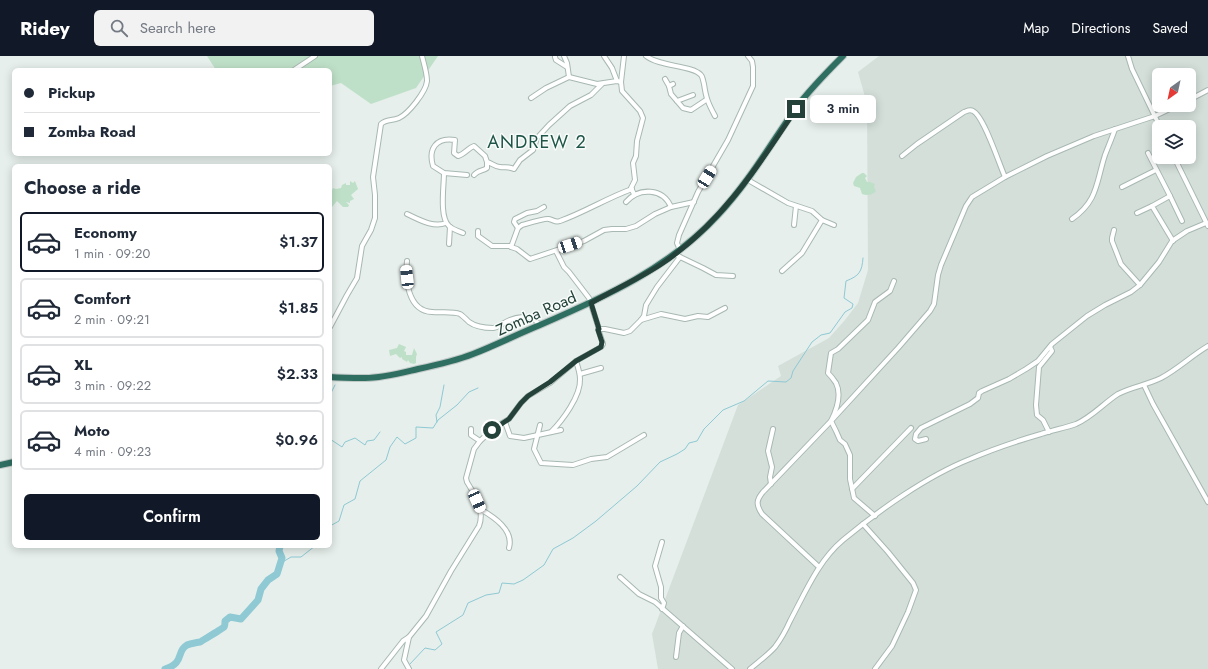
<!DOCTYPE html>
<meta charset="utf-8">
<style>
body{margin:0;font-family:Jost,sans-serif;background:#f2f2f3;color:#1f2937;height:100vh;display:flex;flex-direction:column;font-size:15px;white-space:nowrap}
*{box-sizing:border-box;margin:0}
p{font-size:13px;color:#747a83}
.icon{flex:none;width:22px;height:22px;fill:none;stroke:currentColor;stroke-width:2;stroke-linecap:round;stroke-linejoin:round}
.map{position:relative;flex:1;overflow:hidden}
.sheet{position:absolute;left:12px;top:108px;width:320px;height:384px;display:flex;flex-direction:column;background:#fff;border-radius:6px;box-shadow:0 2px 10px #0003}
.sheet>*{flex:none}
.top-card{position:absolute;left:12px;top:12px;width:320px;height:88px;border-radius:6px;box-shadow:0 2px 10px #0003;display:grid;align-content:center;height:88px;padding:0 12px;background:#fff}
.needle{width:26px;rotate:213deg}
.fabs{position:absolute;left:1152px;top:12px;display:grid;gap:8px}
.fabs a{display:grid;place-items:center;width:44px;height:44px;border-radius:6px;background:#fff;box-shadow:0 2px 10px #0003;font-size:20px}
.end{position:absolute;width:18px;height:18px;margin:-9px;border:5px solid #24423a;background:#fff;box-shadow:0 0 0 2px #fff}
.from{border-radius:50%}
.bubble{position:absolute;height:28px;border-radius:6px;background:#fff;box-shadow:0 2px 10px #0003;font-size:13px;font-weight:600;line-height:28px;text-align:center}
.car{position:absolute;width:12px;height:24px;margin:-12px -6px;border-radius:5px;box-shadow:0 0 3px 1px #0007;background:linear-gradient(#fff 24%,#345 0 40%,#fff 0 76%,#345 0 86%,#fff 0)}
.top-card b{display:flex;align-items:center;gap:14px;height:38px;font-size:15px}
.top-card b+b{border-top:1px solid #e0e1e3}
.top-card i{width:10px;height:10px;background:#1f2937}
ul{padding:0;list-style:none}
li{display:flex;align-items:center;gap:12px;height:60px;margin:0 8px 6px;padding:0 4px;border:2px solid #e0e1e3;border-radius:6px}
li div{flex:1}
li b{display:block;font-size:15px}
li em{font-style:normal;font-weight:600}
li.current{border-color:#111827}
li>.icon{width:36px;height:36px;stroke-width:1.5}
h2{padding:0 12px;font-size:18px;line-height:48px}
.cta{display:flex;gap:8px;margin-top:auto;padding:8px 12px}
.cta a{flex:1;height:46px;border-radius:6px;background:#111827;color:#fff;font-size:16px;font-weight:600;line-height:46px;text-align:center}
header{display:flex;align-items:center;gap:24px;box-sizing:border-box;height:56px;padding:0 20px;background:#111827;color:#fff}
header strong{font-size:19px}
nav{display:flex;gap:22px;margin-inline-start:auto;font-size:14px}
.search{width:280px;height:36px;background:#f2f2f3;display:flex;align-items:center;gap:10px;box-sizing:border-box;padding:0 14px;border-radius:6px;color:#747a83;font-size:15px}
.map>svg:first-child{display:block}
</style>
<header>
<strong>Ridey</strong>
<div class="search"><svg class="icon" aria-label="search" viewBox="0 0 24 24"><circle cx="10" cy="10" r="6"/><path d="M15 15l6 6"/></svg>Search here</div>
<nav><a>Map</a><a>Directions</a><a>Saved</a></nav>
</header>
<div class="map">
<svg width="1208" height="613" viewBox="0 0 1208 613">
<rect width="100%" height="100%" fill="#e6efeb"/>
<path fill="#d4dfda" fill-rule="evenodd" d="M 879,0 L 1208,0 L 1208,613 L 658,613 L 652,578 L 738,349 L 781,320 L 778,310 L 829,282 L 845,264 L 858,247 L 868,214 L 867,48 L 858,16 ZM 1159,19 L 1189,19 L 1189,49 L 1159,49 ZM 1159,71 L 1189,71 L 1189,101 L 1159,101 Z"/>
<g fill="#bfe0c8">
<polygon points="207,0 438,0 416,32 371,48 341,27 330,30 330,14 216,14"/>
<path d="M 862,117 L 864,117 L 867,120 L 865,122 L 867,126 L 870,126 L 875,128 L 874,131 L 876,135 C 873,139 867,140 862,138 L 860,132 L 854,130 L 853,127 L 856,121 Z"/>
<polygon points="350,125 353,127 355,125 358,133 351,139 354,143 350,145 350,147 346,146 349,149 348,151 343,151 337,145 332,151 330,151 330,139 333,132 336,133 341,132 342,129 346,127 346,129 350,129"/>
<polygon points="399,288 406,291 404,295 406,296 406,299 412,299 414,292 417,298 416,301 416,307 414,308 410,307 408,304 407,306 402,303 402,301 400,302 396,298 390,300 389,294 397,292"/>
</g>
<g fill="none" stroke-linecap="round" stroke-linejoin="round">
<g stroke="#8ec9d4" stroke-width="1">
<polyline points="330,339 335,329"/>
<polyline points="330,346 330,350"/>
<polyline points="437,366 436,359 440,351 444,329"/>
<polyline points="330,383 342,391 345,386 355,382 365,389 367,385 374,384 380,376"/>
<polyline points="330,470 339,465 344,449 355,443 360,425 386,404 390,391 397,381 405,388 416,382 416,371 433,372 438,364 457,349 469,336 478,332"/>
<polyline points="281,507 291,501 301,501 315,490"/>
<path d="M 410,608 L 425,592 L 435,594 L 442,588 L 436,576 L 463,559 L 468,547 L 486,539 L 499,537 L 502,527 L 514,528 L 523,524 L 544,509 L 553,493 L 573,482 L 596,465 L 637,430 L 660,406 L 677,398 L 685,393 L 689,387 L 697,385 L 704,373 L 723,354 L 744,345 L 768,325 L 786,326 L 791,322 L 793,315 L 812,286 L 821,279 L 830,277 L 845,256 L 852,252 L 853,248 L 844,242 L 846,225 C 859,220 862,216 863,202"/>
</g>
<path stroke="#8ec9d4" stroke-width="7" d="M 165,613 C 185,607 176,595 187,589 C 191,587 195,587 200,586 C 203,584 222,573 224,571 C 225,570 225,566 225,565 L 230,561 L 241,563 L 258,544 L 261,533 L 268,524 L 277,518 L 282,502 L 279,495 L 280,490"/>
<defs>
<g id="minor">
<polyline points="564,0 567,7 569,21"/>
<polyline points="604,0 612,12 617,25"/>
<polyline points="624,0 621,26 622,35 640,55 643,62 637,85 636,100 633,107 635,124 631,132 634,138"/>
<path d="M 646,0 C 660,11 692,9 701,19 C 703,21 703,25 704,28 C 706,42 708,47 715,60"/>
<polyline points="1128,0 1132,13 1160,71"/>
<polyline points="555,1 556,4 567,11"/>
<polyline points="294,14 315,0"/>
<polyline points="665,23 669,30"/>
<polyline points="673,28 669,30 671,38 677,45 693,39"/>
<polyline points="531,42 546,32 569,21 597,28 617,25 621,26"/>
<polyline points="1189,44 1208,34"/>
<polyline points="677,45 683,52 691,54 706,44"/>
<polyline points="1148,97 1170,140 1152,150 1173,185"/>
<path d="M 902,100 L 917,88 L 964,56 C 967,55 970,53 973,55 C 984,60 999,108 1005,121"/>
<polyline points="1174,101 1208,170"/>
<path d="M 444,117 C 444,130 439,161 449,170 C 452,173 458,175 463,177"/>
<path d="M 467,119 L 444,117 L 433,110 C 428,93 436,81 455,84 L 454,97 L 458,100 C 465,98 468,92 474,90 L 485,100 L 487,106 C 492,107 495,111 500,111 C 505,112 508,110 514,113 L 520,104 L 533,94 L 537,82 L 549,69 L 570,50 L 591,39 L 602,28"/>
<path d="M 474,119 C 478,114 483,115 487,112 L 487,106"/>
<polyline points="748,124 788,147 812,155 822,164 802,197 782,215"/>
<polyline points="1122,131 1156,114"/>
<polyline points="1170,140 1182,165"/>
<path d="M 626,146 C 639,131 663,132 671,151"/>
<polyline points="1137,157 1152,150"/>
<path d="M 407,158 C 420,164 433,172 446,167"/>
<path d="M 1072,163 C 1098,145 1096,127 1105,99 C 1108,91 1112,82 1115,73"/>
<polyline points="822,164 834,169"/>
<polyline points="794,169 796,150"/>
<polyline points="518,172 514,166 515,163 527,157 537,155 544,151"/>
<polyline points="1114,174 1112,182 1112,185 1121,208 1140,229"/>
<polyline points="478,175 478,180 492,190 510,190 511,191 517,193 530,203 584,185 604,174 612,173 626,173 636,170 655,158 671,151 694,146"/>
<polyline points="449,188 450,171"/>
<path d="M 511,191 L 518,172 L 522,169 C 526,168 545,162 549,163 C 554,164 555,167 560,165 C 585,156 607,142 632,133"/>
<polyline points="680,194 677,187 679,179 698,136 728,84 753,30 753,11 752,5 748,0"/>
<polyline points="556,195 564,211 569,216 589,242 599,273"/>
<polyline points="678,200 703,212 716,219 733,220"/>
<path d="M 407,205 C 405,224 408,255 432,256 C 441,257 452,255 460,258 C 463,260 466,263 469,266 C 476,271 485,272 493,272 C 497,272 500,269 504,267 C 514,261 532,256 539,269"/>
<polyline points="641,264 661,258 685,263 698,260 708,261 725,252"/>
<path d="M 330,271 L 347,239 L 357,222 L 362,190 L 371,174 L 375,162 L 375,139 L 373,121 L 381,68 C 386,63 392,65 399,62 C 408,58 426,36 427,25 C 427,17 424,8 422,0"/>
<polyline points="580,318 601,312"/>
<polyline points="1144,329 1153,348 1208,446"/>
<polyline points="505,366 510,380 524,382 561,374"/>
<polyline points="540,369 534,393 541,407 573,409 591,403 607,401 644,379"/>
<polyline points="471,373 471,379 480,385"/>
<path d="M 551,376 C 562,365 581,340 580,323 C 580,317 578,311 576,305"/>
<polyline points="1049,376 1043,364 1037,359 1036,349 1039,311 1052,295 1050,291"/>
<polyline points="926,383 918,385 915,383 916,378 921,372 970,348 978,342 979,337 982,335 1009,323 1026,313 1038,305 1052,288 1087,260 1105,249 1131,236 1140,229 1159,206 1172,185 1187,175 1206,167"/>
<polyline points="771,428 770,421 772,411 768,395 773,373"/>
<polyline points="852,433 911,372"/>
<path d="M 480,453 C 494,461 514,474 509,492"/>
<path d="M 875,460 L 854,442 L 850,423 L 850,399 L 845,388 L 840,384 L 836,375 L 831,365 C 836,355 842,339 836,327 C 834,324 831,320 828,317 L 831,297 L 838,293 L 868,264 L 875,246 L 890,235 L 894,225"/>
<polyline points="863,468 888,496 913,527 916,534 908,556 892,590 875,613"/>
<polyline points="662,486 655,510 661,531 661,542 664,547 662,553"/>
<path d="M 819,511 L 762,458 C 756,449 756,444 763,436 L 831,365 L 898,292 L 930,255 L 934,248 L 938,219 L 941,209 L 966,150 L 972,141 L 1005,121 L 1047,100 L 1094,80 L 1155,60 L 1178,49"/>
<polyline points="620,521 639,538 655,546 732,613"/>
<polyline points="676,601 679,577 683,570"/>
<polyline points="381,613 403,585 409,581"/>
<path d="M 409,613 L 404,604 L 409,581 L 426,560 L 451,515 L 479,470 C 485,454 475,439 467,426 L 466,422 L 474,393 L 480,385 L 495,371 L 509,363 L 521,347 L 528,340 L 550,327 L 576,305 L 601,291 L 603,288 L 598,273 L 605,273 L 624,277 L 630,275 L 641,264 L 644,260 L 646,249 L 657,231 L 680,201"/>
<path d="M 750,613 C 758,606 768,599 775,591 C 781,583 786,574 790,565 C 805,537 818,505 843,484 C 878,455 927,420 970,403 C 993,393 1017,385 1041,378 C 1053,374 1065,372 1076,368 C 1092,361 1104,347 1118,338 C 1131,331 1147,329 1161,322 C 1178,313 1191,300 1208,290"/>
</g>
<g id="highway">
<path d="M 330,321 C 342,322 353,322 365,322 C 383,322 401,317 418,313 C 437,309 455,305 473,298 C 496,289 518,278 540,269 C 605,241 669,212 717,160 C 749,126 770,89 796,52 C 810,33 826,17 843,0"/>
<polyline points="0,409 14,406"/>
</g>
</defs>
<use href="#minor" stroke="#a8b8b2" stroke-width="6"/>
<use href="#highway" stroke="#c2cac8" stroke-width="8"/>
<use href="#minor" stroke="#fff" stroke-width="4"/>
<use href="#highway" stroke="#2f6f62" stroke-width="6"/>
</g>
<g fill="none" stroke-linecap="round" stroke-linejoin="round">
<path stroke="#24423a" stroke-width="5" d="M 492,374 L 509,363 L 521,347 L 528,340 L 550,326 L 576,305 L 601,291 L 602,286 L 598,274 L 599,273 L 591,247 C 614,234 638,223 660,209 C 719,170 758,111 796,53"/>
</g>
<g text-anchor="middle" stroke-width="3" stroke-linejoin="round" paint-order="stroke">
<g font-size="16" fill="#24423a" stroke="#f7fbf9">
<text transform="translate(536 257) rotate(-24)" y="6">Zomba Road</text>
</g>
<g font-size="18" letter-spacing="1" fill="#1f5548" stroke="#f7fbf9">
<text x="537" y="92">ANDREW 2</text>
</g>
</g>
</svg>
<div class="fabs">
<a><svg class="needle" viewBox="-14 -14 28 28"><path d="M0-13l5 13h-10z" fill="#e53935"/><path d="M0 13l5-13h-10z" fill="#747a83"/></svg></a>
<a><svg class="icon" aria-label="layers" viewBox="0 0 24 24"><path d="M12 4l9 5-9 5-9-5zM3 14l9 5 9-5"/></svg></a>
</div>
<i class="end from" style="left:492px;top:374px"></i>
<i class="end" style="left:796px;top:53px"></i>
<div class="bubble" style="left:810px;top:39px;width:66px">3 min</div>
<i class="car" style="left:707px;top:121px;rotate:31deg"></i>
<i class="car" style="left:570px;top:189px;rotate:72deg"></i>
<i class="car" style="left:407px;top:221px;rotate:354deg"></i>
<i class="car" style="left:477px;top:445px;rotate:156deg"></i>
<div class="top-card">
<b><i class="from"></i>Pickup</b>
<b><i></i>Zomba Road</b>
</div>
<section class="sheet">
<h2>Choose a ride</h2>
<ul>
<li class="current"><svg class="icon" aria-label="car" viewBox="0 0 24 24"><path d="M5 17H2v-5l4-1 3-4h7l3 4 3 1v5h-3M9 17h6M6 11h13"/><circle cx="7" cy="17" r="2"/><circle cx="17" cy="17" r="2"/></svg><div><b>Economy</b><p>1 min · 09:20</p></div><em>$1.37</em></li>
<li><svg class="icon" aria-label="car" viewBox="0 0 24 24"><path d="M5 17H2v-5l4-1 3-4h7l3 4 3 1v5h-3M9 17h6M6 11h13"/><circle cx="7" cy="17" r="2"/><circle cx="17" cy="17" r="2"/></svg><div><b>Comfort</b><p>2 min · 09:21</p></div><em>$1.85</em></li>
<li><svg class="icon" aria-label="car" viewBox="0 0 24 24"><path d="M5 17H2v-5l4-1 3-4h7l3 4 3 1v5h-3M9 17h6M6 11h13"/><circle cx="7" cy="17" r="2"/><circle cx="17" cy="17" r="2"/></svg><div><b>XL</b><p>3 min · 09:22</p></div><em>$2.33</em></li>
<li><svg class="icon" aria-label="car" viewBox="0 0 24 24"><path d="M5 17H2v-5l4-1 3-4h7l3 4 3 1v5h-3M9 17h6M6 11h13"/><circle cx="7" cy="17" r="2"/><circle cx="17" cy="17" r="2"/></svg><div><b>Moto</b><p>4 min · 09:23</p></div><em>$0.96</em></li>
</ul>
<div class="cta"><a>Confirm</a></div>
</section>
</div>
